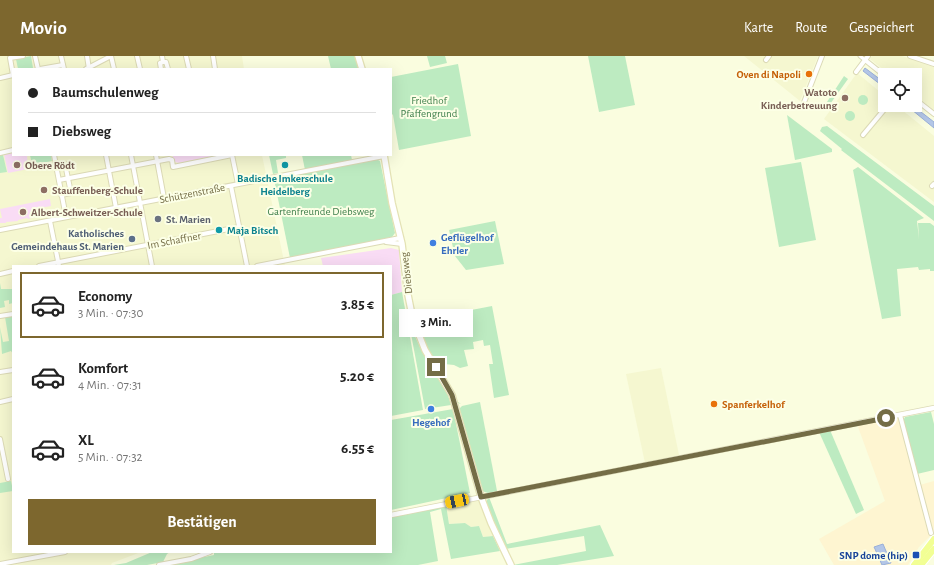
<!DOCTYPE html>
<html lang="de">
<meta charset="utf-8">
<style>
body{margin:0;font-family:"Alegreya Sans",sans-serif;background:#f2f2f2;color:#222;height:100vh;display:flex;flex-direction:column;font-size:15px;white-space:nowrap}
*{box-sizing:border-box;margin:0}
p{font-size:13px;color:#767676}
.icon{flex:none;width:22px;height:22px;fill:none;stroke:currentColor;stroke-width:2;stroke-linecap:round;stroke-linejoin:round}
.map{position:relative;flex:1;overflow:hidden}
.panel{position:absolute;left:12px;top:209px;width:380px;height:288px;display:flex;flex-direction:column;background:#fff;border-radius:0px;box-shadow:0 4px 16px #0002}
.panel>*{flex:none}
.banner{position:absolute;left:12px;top:12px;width:380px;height:88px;border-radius:0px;box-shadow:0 4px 16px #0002;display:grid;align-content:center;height:88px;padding:0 16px;background:#fff}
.tools{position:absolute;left:878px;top:12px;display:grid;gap:8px}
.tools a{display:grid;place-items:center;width:44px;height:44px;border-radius:0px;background:#fff;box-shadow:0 4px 16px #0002;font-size:20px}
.end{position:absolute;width:18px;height:18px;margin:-9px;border:5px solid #746d46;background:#fff;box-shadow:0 0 0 2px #fff}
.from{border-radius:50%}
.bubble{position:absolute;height:28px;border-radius:0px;background:#fff;box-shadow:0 4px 16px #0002;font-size:13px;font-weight:600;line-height:28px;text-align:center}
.car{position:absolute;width:12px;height:24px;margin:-12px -6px;border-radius:5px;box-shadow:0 0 3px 1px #0007;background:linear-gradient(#f5c518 24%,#345 0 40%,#f5c518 0 76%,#345 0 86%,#f5c518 0)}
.banner b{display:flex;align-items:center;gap:14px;height:38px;font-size:15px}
.banner b+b{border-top:1px solid #e0e0e0}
.banner i{width:10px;height:10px;background:#222}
ul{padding:7px 0 0;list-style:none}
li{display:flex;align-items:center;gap:12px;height:66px;margin:0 8px 6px;padding:0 8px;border:2px solid transparent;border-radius:0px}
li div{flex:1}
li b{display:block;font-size:15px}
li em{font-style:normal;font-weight:600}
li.on{border-color:#7d672e}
li>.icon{width:36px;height:36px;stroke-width:1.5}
.button{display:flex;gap:8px;margin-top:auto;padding:8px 16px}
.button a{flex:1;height:46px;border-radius:0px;background:#7d672e;color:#fff;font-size:16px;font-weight:600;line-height:46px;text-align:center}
header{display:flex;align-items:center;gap:24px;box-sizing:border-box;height:56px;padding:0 20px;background:#7d672e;color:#fff}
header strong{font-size:19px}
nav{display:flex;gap:22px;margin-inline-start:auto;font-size:14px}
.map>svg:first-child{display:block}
</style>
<header>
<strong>Movio</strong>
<nav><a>Karte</a><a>Route</a><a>Gespeichert</a></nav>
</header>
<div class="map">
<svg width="934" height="509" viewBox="0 0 934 509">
<rect width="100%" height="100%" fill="#fafddf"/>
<g fill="#f5f7d0">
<polygon points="0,0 242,0 244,13 13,13 13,99 262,99 285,210 13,210 13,496 141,496 112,507 111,509 0,509"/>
<polygon points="744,0 818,0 800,45"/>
<polygon points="872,0 902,0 934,11 934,54 915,39 915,19 890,19 870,3"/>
<polygon points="857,17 885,40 885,49 896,49 934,80 934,146 824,63"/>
<polygon points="661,312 679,399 645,407 626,318"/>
<polygon points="478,444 493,480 483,481 479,470 471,471 465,467 449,468 446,449"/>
</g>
<polygon fill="#fef5d1" points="896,361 900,365 916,430 934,425 934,476 919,491 908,509 834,509 819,483 885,445 857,368"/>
<g fill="#f9dcf5">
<polygon points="13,96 13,99 27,99 28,113 8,117 4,98"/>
<polygon points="172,99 219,99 179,107 175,106"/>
<polygon points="50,143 51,150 40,152 41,154 46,153 47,158 42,159 42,161 39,160 28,163 27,162 18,164 18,165 6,166 6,167 0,167 0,162 2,162 0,153"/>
<polygon points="391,192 399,194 402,236 391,239 391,210 323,210 321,202"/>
</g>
<g fill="#bdebc1">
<polygon points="31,0 33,12 18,13 16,3"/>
<polygon points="328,0 356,0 360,13 331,13"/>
<polygon points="427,0 445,0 447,7 430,11"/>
<polygon points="588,0 625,0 635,49 599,56"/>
<polygon points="458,8 471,80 399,94 393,59 391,57 391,21"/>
<polygon points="844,20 848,23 828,51 825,49"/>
<circle cx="863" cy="44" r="5"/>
<circle cx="850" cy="60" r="5"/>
<polygon points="787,59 832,93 832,96 795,104"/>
<polygon points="827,70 934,150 934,165 841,94 842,93 820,75 822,71"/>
<polygon points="0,99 3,99 7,116 0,117"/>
<polygon points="30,99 51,99 52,105 32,109"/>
<polygon points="269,99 286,99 286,102 276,104 278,117 273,118"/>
<polygon points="302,99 351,99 352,104 305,114"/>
<polygon points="376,103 380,105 395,177 392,181 290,202 274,123"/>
<polygon points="801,106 816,184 779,191 765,112"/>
<polygon points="858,111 924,162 917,165 919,183 918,167 930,167 934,170 934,215 930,215 930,213 919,214 918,211 897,213 901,260 882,263 853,114"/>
<polygon points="495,165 504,208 466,214 455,200 449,174"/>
<polygon points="0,227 1,233 12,233 13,247 9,248 9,244 4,245 5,251 0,252"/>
<polygon points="402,236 423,354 391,360 391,239"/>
<polygon points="492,250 509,339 494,342 489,308 493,308 490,289 484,290 483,284 473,286 474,293 464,294 468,310 460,312 454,309 444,308 446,322 458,346 461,348 458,347 426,290 417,268 425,263"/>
<polygon points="13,259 13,298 11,295 2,298 0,271 3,286 9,285 5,261"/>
<polygon points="409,267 420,291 447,336 451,349 425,353"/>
<polygon points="480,346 497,435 488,437 482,435 459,353 462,350"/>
<polygon points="453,353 470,437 391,454 391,364"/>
<polygon points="931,356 934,368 934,414 917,418 903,365 905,361"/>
<polygon points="830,374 864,454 856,458 819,376"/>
<polygon points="11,425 13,435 0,437 0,427"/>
<polygon points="489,441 507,488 600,469 614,500 557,509 513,509 586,495 584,480 505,493 487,450 486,446"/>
<polygon points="446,449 449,468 465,467 471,471 479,470 483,481 493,480 500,495 451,503 441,453 430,456 438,505 418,509 165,509 214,499 214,496 391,496 391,460"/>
<polygon points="152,496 170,496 167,498 163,506 147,509 114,509 126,507"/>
</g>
<g fill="#b3c6e7" stroke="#99afd9">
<polygon points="865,12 885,27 885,32 863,15"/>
<polygon points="906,49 912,49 934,66 934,72"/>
<polygon points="883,488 891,507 882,509 875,493 874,491"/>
</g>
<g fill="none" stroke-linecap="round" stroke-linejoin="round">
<defs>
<polyline id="pedestrian" points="860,0 865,4"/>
<g id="minor">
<polyline points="35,0 38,13"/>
<polyline points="61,0 64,13"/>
<polyline points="87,0 89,13"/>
<polyline points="111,0 114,13"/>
<polyline points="137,0 140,13"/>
<polyline points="186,0 189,13"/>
<polyline points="213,0 215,13"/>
<polyline points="910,0 934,8"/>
<polyline points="766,4 769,0"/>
<polyline points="865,4 885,20"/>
<polyline points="163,6 166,6 168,13"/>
<polyline points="40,13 63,9"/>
<polyline points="86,13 111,0"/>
<polyline points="161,13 160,7 163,6 162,0"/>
<polyline points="856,16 868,0"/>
<polyline points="13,19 10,2 23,0"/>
<polyline points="0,22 13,19"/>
<polyline points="915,43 934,58"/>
<polyline points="803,49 822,0"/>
<polyline points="863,79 888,49"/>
<polyline points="0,97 13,94"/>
<polyline points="54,99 66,161"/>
<polyline points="106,99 116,152"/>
<polyline points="131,99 152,210"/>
<polyline points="156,99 164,142"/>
<polyline points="232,99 238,128"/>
<polyline points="56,110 65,108 71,137 61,139"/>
<polyline points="59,124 169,103 172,104 173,111 232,99"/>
<polyline points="231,130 247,210"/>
<polyline points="932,130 934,128"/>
<polyline points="50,165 59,210"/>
<polyline points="0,174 384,100"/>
<polyline points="386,186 402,188"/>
<polyline points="39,210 239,171"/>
<polyline points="257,210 400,182"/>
<polyline points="0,218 13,215"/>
<polyline points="0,260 13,258"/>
<polyline points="0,316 13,314"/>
<polyline points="0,346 13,343"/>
<polyline points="900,359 931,477"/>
<polyline points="0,383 8,423"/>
<polyline points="0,508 65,496"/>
<polyline points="159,509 191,503 210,496"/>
</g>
<polyline id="tertiary" points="391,459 934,352"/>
<g id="secondary">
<polyline points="358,0 362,13"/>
<polyline points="384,99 392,147 402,188 408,239 413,264 425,294 452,339 481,441 491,467 511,509"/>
</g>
<g id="primary">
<polyline points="914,509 934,483"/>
<polyline points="921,509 934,493"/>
</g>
</defs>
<use href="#pedestrian" stroke="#dcdab6" stroke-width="5"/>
<use href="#minor" stroke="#dcdab6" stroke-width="6"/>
<use href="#tertiary" stroke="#dcdab6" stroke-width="6"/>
<use href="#secondary" stroke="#e4e2b5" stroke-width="8"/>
<use href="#primary" stroke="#fff" stroke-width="8"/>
<use href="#pedestrian" stroke="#fff" stroke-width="3"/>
<use href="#minor" stroke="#fff" stroke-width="4"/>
<use href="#tertiary" stroke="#fff" stroke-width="4.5"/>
<use href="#secondary" stroke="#fff" stroke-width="5.5"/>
<use href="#primary" stroke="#f2ff94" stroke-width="6"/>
</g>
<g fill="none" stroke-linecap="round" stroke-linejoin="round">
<polyline stroke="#746d46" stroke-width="5" points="436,311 452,339 481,441 886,362"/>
</g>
<g fill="#e8710a" stroke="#fcffe6" stroke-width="1.5">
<circle cx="809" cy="18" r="4"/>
<circle cx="714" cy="348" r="4"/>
</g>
<g fill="#8d6e63" stroke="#fcffe6" stroke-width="1.5">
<circle cx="845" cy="42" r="4"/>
<circle cx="17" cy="109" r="4"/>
<circle cx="44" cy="134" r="4"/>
<circle cx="23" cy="156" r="4"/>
</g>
<g fill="#0f9aa8" stroke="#fcffe6" stroke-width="1.5">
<circle cx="285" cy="109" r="4"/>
<circle cx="219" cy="174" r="4"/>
</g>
<circle fill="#6b7280" stroke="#fcffe6" stroke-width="1.5" cx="158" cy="163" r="4"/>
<circle fill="#5c6f8a" stroke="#fcffe6" stroke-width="1.5" cx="132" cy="183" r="4"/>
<g fill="#3f7fe0" stroke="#fcffe6" stroke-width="1.5">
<circle cx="433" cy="187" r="4"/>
<circle cx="431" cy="353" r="4"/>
</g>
<rect fill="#1a4fb4" stroke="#fcffe6" stroke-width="1.5" x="912" y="495" width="8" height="8" rx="2"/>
<g text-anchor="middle" stroke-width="4" stroke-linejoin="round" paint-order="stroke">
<g font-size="11" font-weight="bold" fill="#c56008" stroke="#fcffe6" text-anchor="end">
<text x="801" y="22">Oven di Napoli</text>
<text x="722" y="352" text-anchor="start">Spanferkelhof</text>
</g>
<g font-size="11" font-weight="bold" fill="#785e54" stroke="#fcffe6" text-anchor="start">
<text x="837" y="40" text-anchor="end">Watoto<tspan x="837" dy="13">Kinderbetreuung</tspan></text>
<text x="25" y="113">Obere Rödt</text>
<text x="52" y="138">Stauffenberg-Schule</text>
<text x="31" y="160">Albert-Schweitzer-Schule</text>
</g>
<g font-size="11" fill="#40804d" stroke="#fcffe6">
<text x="429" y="48">Friedhof<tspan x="429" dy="13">Pfaffengrund</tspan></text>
<text x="321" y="159">Gartenfreunde Diebsweg</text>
</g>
<g font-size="11" font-weight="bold" fill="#0d838f" stroke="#fcffe6">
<text x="285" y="126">Badische Imkerschule<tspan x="285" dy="13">Heidelberg</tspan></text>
<text x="227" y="178" text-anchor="start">Maja Bitsch</text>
</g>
<g font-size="11" fill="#746d46" stroke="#fcffe6">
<text transform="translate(192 137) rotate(-11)" y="4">Schützenstraße</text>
<text transform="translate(174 184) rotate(-11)" y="4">Im Schaffner</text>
<text transform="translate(406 217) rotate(-96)" y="4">Diebsweg</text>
</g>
<g font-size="11" font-weight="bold" fill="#5b616d" stroke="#fcffe6" text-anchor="start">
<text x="166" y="167">St. Marien</text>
</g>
<g font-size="11" font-weight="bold" fill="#4e5e75" stroke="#fcffe6" text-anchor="end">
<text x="124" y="181">Katholisches<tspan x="124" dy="13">Gemeindehaus St. Marien</tspan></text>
</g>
<g font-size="11" font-weight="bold" fill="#366cbe" stroke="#fcffe6" text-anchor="start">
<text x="441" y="185">Geflügelhof<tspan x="441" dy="13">Ehrler</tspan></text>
<text x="431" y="370" text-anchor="middle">Hegehof</text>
</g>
<g font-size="11" font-weight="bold" fill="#164399" stroke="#fcffe6" text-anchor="end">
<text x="908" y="503">SNP dome (hip)</text>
</g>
</g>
</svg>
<div class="tools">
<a><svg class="icon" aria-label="locate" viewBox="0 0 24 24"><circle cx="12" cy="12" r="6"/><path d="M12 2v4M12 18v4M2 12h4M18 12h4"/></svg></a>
</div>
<i class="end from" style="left:886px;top:362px"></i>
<i class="end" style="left:436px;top:311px"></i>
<div class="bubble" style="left:399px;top:253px;width:74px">3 Min.</div>
<i class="car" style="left:457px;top:445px;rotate:258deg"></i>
<div class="banner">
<b><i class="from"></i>Baumschulenweg</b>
<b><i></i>Diebsweg</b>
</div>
<section class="panel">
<ul>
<li class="on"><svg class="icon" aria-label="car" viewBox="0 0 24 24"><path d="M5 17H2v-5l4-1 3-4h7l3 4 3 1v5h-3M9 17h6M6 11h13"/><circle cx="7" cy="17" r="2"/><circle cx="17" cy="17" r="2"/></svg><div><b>Economy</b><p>3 Min. · 07:30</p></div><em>3.85 €</em></li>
<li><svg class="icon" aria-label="car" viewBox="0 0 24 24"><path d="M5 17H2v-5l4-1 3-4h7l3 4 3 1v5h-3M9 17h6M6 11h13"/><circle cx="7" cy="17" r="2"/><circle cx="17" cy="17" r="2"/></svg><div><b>Komfort</b><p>4 Min. · 07:31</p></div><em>5.20 €</em></li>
<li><svg class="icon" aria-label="car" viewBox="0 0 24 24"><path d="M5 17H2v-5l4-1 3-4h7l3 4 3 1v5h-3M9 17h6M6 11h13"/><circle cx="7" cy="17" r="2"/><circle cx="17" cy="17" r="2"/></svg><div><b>XL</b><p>5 Min. · 07:32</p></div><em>6.55 €</em></li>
</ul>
<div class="button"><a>Bestätigen</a></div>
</section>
</div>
